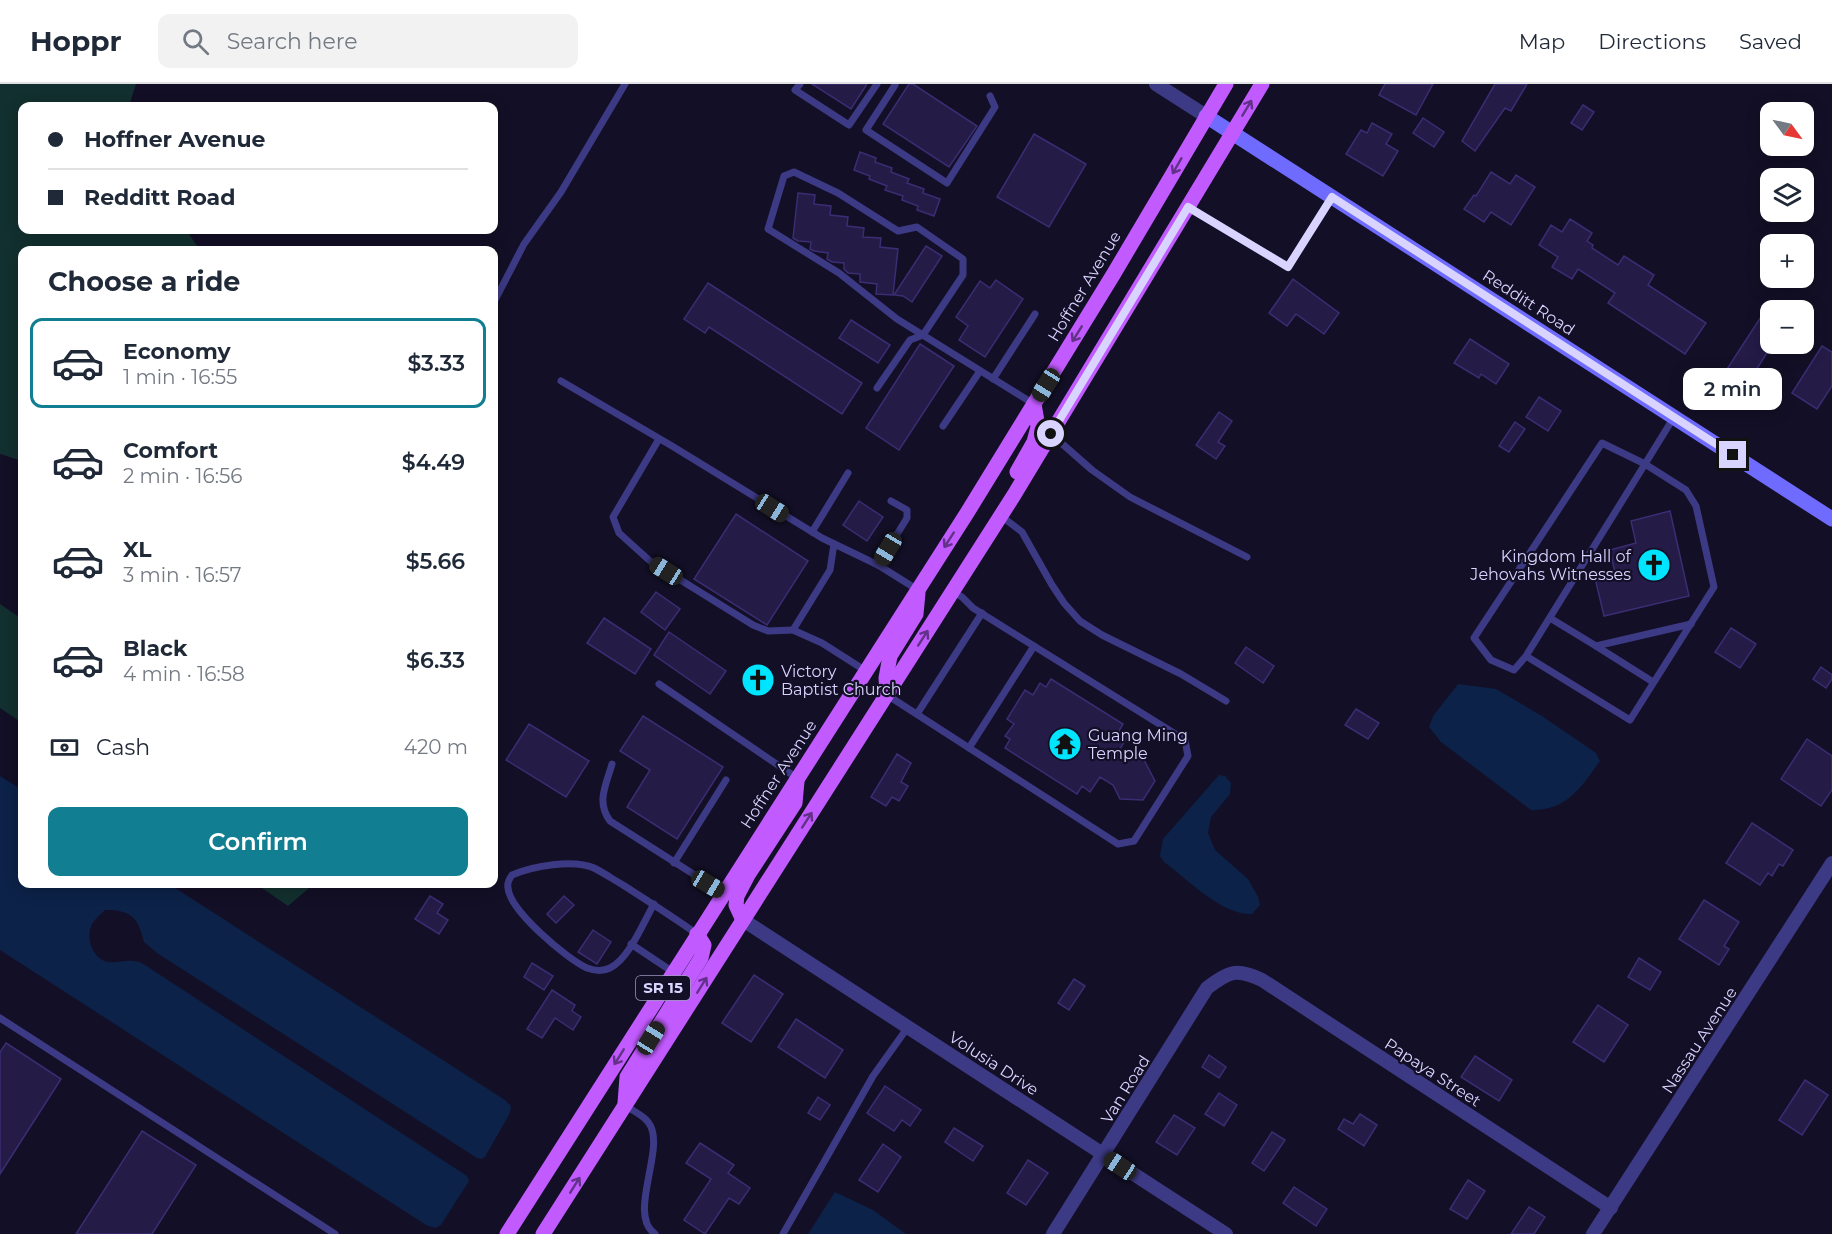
<!DOCTYPE html>
<meta charset="utf-8">
<style>
body{margin:0;font-family:Montserrat,sans-serif;background:#f2f2f3;color:#1f2937;height:100vh;display:flex;flex-direction:column;font-size:22px;white-space:nowrap}
*{box-sizing:border-box;margin:0}
p{font-size:20px;color:#747a83}
.icon{flex:none;width:33px;height:33px;fill:none;stroke:currentColor;stroke-width:2;stroke-linecap:round;stroke-linejoin:round}
.map{position:relative;flex:1;overflow:hidden}
.side{position:absolute;left:18px;top:162px;width:480px;height:642px;display:flex;flex-direction:column;background:#fff;border-radius:12px;box-shadow:0 3px 15px #0003}
.side>*{flex:none}
.hud{position:absolute;left:18px;top:18px;width:480px;height:132px;border-radius:12px;box-shadow:0 3px 15px #0003;display:grid;align-content:center;height:132px;padding:0 30px;background:#fff}
.needle{width:39px;rotate:123deg}
.tools{position:absolute;left:1760px;top:18px;display:grid;gap:12px}
.tools a{display:grid;place-items:center;width:54px;height:54px;border-radius:12px;background:#fff;box-shadow:0 3px 15px #0003;font-size:30px}
.end{position:absolute;width:27px;height:27px;margin:-14px;border:8px solid #d9d4ff;background:#111;box-shadow:0 0 0 3px #111}
.from{border-radius:50%}
.bubble{position:absolute;height:42px;border-radius:12px;background:#fff;box-shadow:0 3px 15px #0003;font-size:20px;font-weight:600;line-height:42px;text-align:center}
.car{position:absolute;width:18px;height:36px;margin:-18px -9px;border-radius:8px;box-shadow:0 0 4px 2px #0007;background:linear-gradient(#222 24%,#8ab4d8 0 40%,#222 0 76%,#8ab4d8 0 86%,#222 0)}
.hud b{display:flex;align-items:center;gap:21px;height:57px;font-size:22px}
.hud b+b{border-top:2px solid #e0e1e3}
.hud i{width:15px;height:15px;background:#1f2937}
ul{padding:0;list-style:none}
li{display:flex;align-items:center;gap:18px;height:90px;margin:0 12px 9px;padding:0 18px;border:3px solid transparent;border-radius:12px}
li div{flex:1}
li b{display:block;font-size:22px}
li em{font-style:normal;font-weight:600}
li.current{border-color:#117e91}
li>.icon{width:54px;height:54px;stroke-width:1.5}
h2{padding:0 30px;font-size:27px;line-height:72px}
.pay{display:flex;align-items:center;gap:15px;height:66px;padding:0 30px;font-size:22px}
.pay p{margin-inline-start:auto}
.cta{display:flex;gap:12px;margin-top:auto;padding:12px 30px}
.cta a{flex:1;height:69px;border-radius:12px;background:#117e91;color:#fff;font-size:24px;font-weight:600;line-height:69px;text-align:center}
header{display:flex;align-items:center;gap:36px;box-sizing:border-box;height:84px;padding:0 30px;background:#fff;border-bottom:2px solid #e0e1e3}
header strong{font-size:28px}
nav{display:flex;gap:33px;margin-inline-start:auto;font-size:21px}
.search{width:420px;height:54px;background:#f2f2f3;display:flex;align-items:center;gap:15px;box-sizing:border-box;padding:0 21px;border-radius:12px;color:#747a83;font-size:22px}
.map>svg:first-child{display:block}
</style>
<header>
<strong>Hoppr</strong>
<div class="search"><svg class="icon" aria-label="search" viewBox="0 0 24 24"><circle cx="10" cy="10" r="6"/><path d="M15 15l6 6"/></svg>Search here</div>
<nav><a>Map</a><a>Directions</a><a>Saved</a></nav>
</header>
<div class="map">
<svg width="1832" height="1150" viewBox="0 0 1832 1150">
<rect width="100%" height="100%" fill="#130f26"/>
<g fill="#12302f">
<polygon points="0,0 136,0 129,22 22,22 22,146 186,146 200,166 22,166 22,377 0,370"/>
<polygon points="0,520 22,535 22,639 0,624"/>
<polygon points="256,800 307,800 308,805 288,822"/>
</g>
<g fill="#0c2248">
<path d="M 1458,600 L 1496,605 L 1542,632 L 1596,669 L 1600,677 C 1581,704 1566,727 1531,726 L 1441,658 L 1429,643 L 1433,632 Z"/>
<path d="M 1219,691 L 1225,692 L 1231,699 L 1230,710 L 1211,733 L 1208,749 L 1215,766 L 1248,795 L 1258,813 L 1260,821 L 1252,830 C 1223,832 1186,794 1164,778 L 1160,772 L 1163,755 Z"/>
<path d="M 0,692 L 22,706 L 22,800 L 169,800 L 505,1016 L 511,1022 L 510,1029 L 485,1073 L 482,1075 L 477,1074 L 157,869 L 144,858 C 138,833 131,826 105,826 C 101,830 95,835 92,840 C 85,854 93,876 109,878 C 122,879 128,874 142,879 L 467,1092 L 469,1097 L 441,1141 L 435,1144 L 426,1141 L 0,866 Z"/>
<polygon points="835,1108 873,1126 906,1150 808,1150"/>
</g>
<g fill="#241b47" stroke="#3b2d73" stroke-width="1.5">
<polygon points="812,0 867,0 851,25"/>
<polygon points="909,0 913,0 977,42 949,83 883,40"/>
<polygon points="1385,0 1433,0 1416,31 1379,11"/>
<polygon points="1495,0 1527,0 1511,27 1505,24 1475,67 1462,57"/>
<polygon points="1583,21 1594,28 1582,46 1571,39"/>
<polygon points="1423,34 1444,48 1434,63 1413,49"/>
<polygon points="1372,39 1392,50 1386,60 1398,67 1383,92 1346,70 1361,46 1367,49"/>
<polygon points="1034,50 1086,80 1049,143 997,113"/>
<polygon points="860,68 876,74 875,78 892,84 891,88 909,95 907,99 924,105 923,109 940,115 934,132 917,126 918,122 902,116 903,112 885,106 887,102 869,95 870,92 854,86"/>
<polygon points="1491,88 1510,100 1516,91 1535,103 1511,141 1491,128 1484,138 1464,125 1474,111 1476,112"/>
<polygon points="798,109 815,111 814,120 831,122 830,131 848,133 847,142 864,144 863,153 881,154 880,163 898,165 893,211 876,210 877,200 860,198 860,190 848,189 844,185 844,179 832,178 827,175 828,169 814,167 810,165 811,158 798,157 793,154"/>
<polygon points="1570,135 1592,149 1587,157 1593,161 1592,164 1618,181 1624,172 1654,191 1648,201 1706,239 1685,270 1608,219 1615,209 1578,185 1572,195 1552,183 1558,173 1539,161 1551,141 1562,148"/>
<polygon points="926,162 942,172 912,218 903,212 894,211"/>
<polygon points="1293,195 1339,229 1324,250 1296,230 1287,242 1269,229"/>
<polygon points="996,196 1023,215 985,273 959,256 968,242 956,233 980,197 990,204"/>
<polygon points="708,199 862,299 842,330 709,243 705,249 684,235"/>
<polygon points="1770,219 1770,264 1748,299 1727,285"/>
<polygon points="851,236 890,261 878,279 839,254"/>
<polygon points="1470,255 1509,280 1496,300 1481,290 1479,294 1454,279"/>
<polygon points="920,260 954,282 899,366 866,344"/>
<polygon points="1822,262 1832,268 1832,302 1817,325 1792,309"/>
<polygon points="1539,313 1561,327 1548,347 1526,333"/>
<polygon points="1219,328 1232,337 1218,358 1225,362 1216,375 1196,361"/>
<polygon points="1515,338 1525,345 1509,368 1499,362"/>
<polygon points="859,417 883,433 867,457 843,441"/>
<polygon points="1670,427 1689,512 1604,532 1595,494 1615,489 1610,466 1636,459 1631,437"/>
<polygon points="736,430 808,477 767,541 694,495"/>
<polygon points="656,508 680,525 665,546 641,528"/>
<polygon points="604,534 651,565 635,590 587,559"/>
<polygon points="1731,544 1756,560 1740,584 1715,568"/>
<polygon points="669,548 726,587 710,610 654,571"/>
<polygon points="1246,563 1274,582 1263,599 1235,579"/>
<polygon points="1821,583 1832,591 1832,595 1826,604 1813,595"/>
<polygon points="1051,595 1123,640 1119,647 1128,652 1118,668 1131,675 1144,676 1155,697 1143,716 1120,715 1113,701 1100,693 1090,708 1082,702 1077,710 1005,664 1010,655 1005,652 1014,640 1007,635 1025,606 1033,611 1040,599 1046,603"/>
<polygon points="1356,625 1379,639 1368,655 1345,641"/>
<polygon points="643,632 723,683 677,755 627,723 650,686 620,667"/>
<polygon points="529,640 589,677 566,713 506,676"/>
<polygon points="1807,655 1832,672 1832,706 1821,722 1781,695"/>
<polygon points="897,670 911,679 901,698 908,702 899,717 892,713 886,722 871,713"/>
<polygon points="1752,739 1793,766 1783,782 1779,780 1772,792 1768,789 1760,801 1726,779"/>
<polygon points="430,812 443,820 437,829 448,836 439,850 415,835"/>
<polygon points="564,812 574,821 556,839 547,830"/>
<polygon points="1704,816 1739,838 1724,862 1729,865 1719,881 1679,855"/>
<polygon points="593,846 611,858 597,880 578,868"/>
<polygon points="1639,874 1661,888 1650,906 1628,893"/>
<polygon points="532,879 553,892 544,906 524,893"/>
<polygon points="754,891 783,910 751,958 722,939"/>
<polygon points="1074,895 1085,902 1069,926 1058,919"/>
<polygon points="552,906 575,921 572,927 581,933 573,946 555,934 542,954 527,945"/>
<polygon points="1598,921 1628,941 1604,978 1573,958"/>
<polygon points="796,935 843,966 825,994 778,963"/>
<polygon points="6,959 61,995 0,1090 0,968"/>
<polygon points="1209,971 1226,983 1219,994 1202,983"/>
<polygon points="1475,972 1512,996 1499,1017 1461,993"/>
<polygon points="1805,996 1828,1011 1802,1051 1779,1036"/>
<polygon points="885,1002 921,1026 910,1042 902,1036 894,1047 867,1029"/>
<polygon points="1219,1009 1237,1021 1224,1042 1205,1030"/>
<polygon points="818,1013 830,1021 820,1036 808,1029"/>
<polygon points="1360,1030 1377,1041 1364,1062 1338,1045 1344,1035 1353,1040"/>
<polygon points="1174,1031 1195,1044 1177,1071 1156,1058"/>
<polygon points="954,1044 983,1062 973,1077 945,1058"/>
<polygon points="142,1047 196,1081 152,1150 76,1150"/>
<polygon points="1272,1048 1285,1056 1264,1087 1252,1079"/>
<polygon points="700,1059 734,1081 728,1089 750,1104 739,1120 729,1114 705,1150 684,1136 711,1095 686,1079"/>
<polygon points="883,1060 901,1073 878,1108 859,1096"/>
<polygon points="1028,1076 1048,1089 1026,1121 1007,1109"/>
<polygon points="1468,1096 1485,1107 1467,1135 1450,1125"/>
<polygon points="1294,1103 1327,1125 1316,1142 1283,1119"/>
<polygon points="1529,1123 1545,1133 1534,1150 1511,1150"/>
</g>
<g fill="none" stroke-linecap="round" stroke-linejoin="round">
<g stroke="#3d3a85" stroke-width="7">
<polyline points="800,0 795,6 849,41 877,0"/>
<polyline points="895,1 866,46 947,99 995,23 990,12"/>
<polyline points="1188,124 1288,182 1332,113"/>
<polyline points="494,218 524,160 561,108 625,0"/>
<polyline points="993,295 1035,230"/>
<polyline points="561,297 672,362 822,454 878,481 918,506"/>
<polyline points="877,304 910,256 923,251 963,191 963,175 917,143 898,147 838,109 794,88 784,92 768,145 839,189 897,235 1034,320"/>
<polyline points="943,342 980,287"/>
<polyline points="1051,350 1092,386 1130,413 1247,473"/>
<polyline points="659,355 613,433 619,449 650,477 753,541 768,547 793,546"/>
<polyline points="1001,432 1022,448 1052,501 1064,519 1080,537 1102,551 1181,590 1226,617"/>
<polyline points="812,448 848,389"/>
<polyline points="834,460 830,486 793,546 822,559 866,587"/>
<polyline points="878,481 907,434 907,426 891,417"/>
<polyline points="1550,534 1596,562 1691,540"/>
<polyline points="1596,562 1653,598"/>
<polyline points="1526,572 1645,380 1686,406 1696,422 1714,503 1630,636 1526,572 1514,586 1491,576 1474,554 1602,359 1645,380 1674,333"/>
<polyline points="659,600 797,694"/>
<polyline points="887,611 1118,760 1134,757 1188,672 1185,656 973,524 962,513 953,508"/>
<polyline points="917,630 982,529"/>
<polyline points="969,664 1034,562"/>
<path d="M 612,680 C 606,701 596,718 610,737 L 723,809"/>
<polyline points="674,779 726,696"/>
<path d="M 654,820 C 643,839 629,875 610,884 C 602,888 595,887 587,884 C 567,875 510,827 508,804 C 507,799 509,795 512,791 C 533,782 573,775 594,784 C 604,789 614,796 623,801 C 648,817 673,833 697,850"/>
<polyline points="631,860 673,888"/>
<polyline points="0,934 335,1150"/>
<path d="M 625,1022 C 632,1026 643,1031 648,1038 C 668,1062 626,1130 655,1150"/>
<polyline points="783,1150 873,992 908,943"/>
</g>
<g stroke="#3d3a85" stroke-width="14">
<polyline points="1156,0 1206,32"/>
<polyline points="743,836 1226,1150"/>
<path d="M 1053,1150 L 1207,904 C 1229,887 1237,884 1262,896 L 1611,1124"/>
<polyline points="1593,1150 1832,779"/>
</g>
<polyline stroke="#6f6bff" stroke-width="15" points="1206,32 1832,435"/>
<g stroke="#c25bff" stroke-width="15">
<polyline points="1017,388 1034,358 1038,343 1034,320"/>
<polyline points="887,609 886,594 890,572 916,530 918,509"/>
<polyline points="743,836 736,821 737,812 748,791 795,719 797,697"/>
<polyline points="625,1019 627,993 701,874 704,861 697,850"/>
<polyline points="507,1150 967,429 1113,191 1226,0"/>
<polyline points="543,1150 1014,411 1262,0"/>
</g>
</g>
<defs><path id="oneway-shaft" d="M-6 0H5M1.5-3L5.5 0L1.5 3" fill="none" stroke-width="1.6" stroke-linecap="round" stroke-linejoin="round" transform="scale(1.5)"/></defs>
<g stroke="#623188">
<use href="#oneway-shaft" transform="translate(1247 24) rotate(-59)"/>
<use href="#oneway-shaft" transform="translate(1177 82) rotate(120)"/>
<use href="#oneway-shaft" transform="translate(1077 250) rotate(122)"/>
<use href="#oneway-shaft" transform="translate(949 456) rotate(123)"/>
<use href="#oneway-shaft" transform="translate(923 554) rotate(-57)"/>
<use href="#oneway-shaft" transform="translate(807 736) rotate(-57)"/>
<use href="#oneway-shaft" transform="translate(702 901) rotate(-58)"/>
<use href="#oneway-shaft" transform="translate(619 973) rotate(122)"/>
<use href="#oneway-shaft" transform="translate(575 1101) rotate(-58)"/>
</g>
<g fill="none" stroke-linecap="round" stroke-linejoin="round">
<polyline stroke="#d9d4ff" stroke-width="8" points="1051,350 1188,123 1288,183 1332,113 1733,371"/>
</g>
<defs>
<symbol id="church-disc" viewBox="-11 -11 22 22"><circle r="9.5" fill="#00e5ff" stroke="#130f26"/><path d="M-1.2-6h2.4v3.5h3.3v2.4h-3.3V6h-2.4V-.1h-3.3v-2.4h3.3Z" fill="#111"/></symbol>
<symbol id="temple-disc" viewBox="-11 -11 22 22"><circle r="9.5" fill="#00e5ff" stroke="#130f26"/><path d="M0-6L5-2H3V0L6.5 2.5H4V6H1.5V3h-3V6H-4V2.5H-6.5L-3 0V-2H-5Z" fill="#111"/></symbol>
</defs>
<g fill-rule="evenodd">
<use href="#church-disc" x="1635" y="462" width="38" height="38"/>
<use href="#church-disc" x="739" y="577" width="38" height="38"/>
<use href="#temple-disc" x="1046" y="641" width="38" height="38"/>
</g>
<g text-anchor="middle" stroke-width="4.5" stroke-linejoin="round" paint-order="stroke">
<rect fill="#130f26" stroke="#9e99be" stroke-width="1.5" x="636" y="892" width="54" height="24" rx="4.5"/>
<g font-size="15" font-weight="bold" fill="#d9d4ff">
<text x="663" y="909">SR 15</text>
</g>
<g font-size="16" fill="#d9d4ff" stroke="#130f26">
<text transform="translate(1084 202) rotate(-59)" y="6">Hoffner Avenue</text>
<text transform="translate(1529 218) rotate(33)" y="6">Redditt Road</text>
<text transform="translate(778 690) rotate(-57)" y="6">Hoffner Avenue</text>
<text transform="translate(1699 956) rotate(-57)" y="6">Nassau Avenue</text>
<text transform="translate(994 979) rotate(33)" y="6">Volusia Drive</text>
<text transform="translate(1433 988) rotate(33)" y="6">Papaya Street</text>
<text transform="translate(1125 1005) rotate(-58)" y="6">Van Road</text>
</g>
<g font-size="16" fill="#d9d4ff" stroke="#130f26" text-anchor="start">
<text x="1631" y="478" text-anchor="end">Kingdom Hall of<tspan x="1631" dy="18">Jehovahs Witnesses</tspan></text>
<text x="781" y="593">Victory<tspan x="781" dy="18">Baptist Church</tspan></text>
<text x="1088" y="657">Guang Ming<tspan x="1088" dy="18">Temple</tspan></text>
</g>
</g>
</svg>
<div class="tools">
<a><svg class="needle" viewBox="-14 -14 28 28"><path d="M0-13l5 13h-10z" fill="#e53935"/><path d="M0 13l5-13h-10z" fill="#747a83"/></svg></a>
<a><svg class="icon" aria-label="layers" viewBox="0 0 24 24"><path d="M12 4l9 5-9 5-9-5zM3 14l9 5 9-5"/></svg></a>
<a>+</a>
<a>−</a>
</div>
<i class="end from" style="left:1051px;top:350px"></i>
<i class="end" style="left:1733px;top:371px"></i>
<div class="bubble" style="left:1683px;top:284px;width:99px">2 min</div>
<i class="car" style="left:1046px;top:301px;rotate:212deg"></i>
<i class="car" style="left:772px;top:424px;rotate:122deg"></i>
<i class="car" style="left:888px;top:465px;rotate:211deg"></i>
<i class="car" style="left:666px;top:487px;rotate:302deg"></i>
<i class="car" style="left:708px;top:800px;rotate:121deg"></i>
<i class="car" style="left:651px;top:954px;rotate:32deg"></i>
<i class="car" style="left:1120px;top:1082px;rotate:303deg"></i>
<div class="hud">
<b><i class="from"></i>Hoffner Avenue</b>
<b><i></i>Redditt Road</b>
</div>
<section class="side">
<h2>Choose a ride</h2>
<ul>
<li class="current"><svg class="icon" aria-label="car" viewBox="0 0 24 24"><path d="M5 17H2v-5l4-1 3-4h7l3 4 3 1v5h-3M9 17h6M6 11h13"/><circle cx="7" cy="17" r="2"/><circle cx="17" cy="17" r="2"/></svg><div><b>Economy</b><p>1 min · 16:55</p></div><em>$3.33</em></li>
<li><svg class="icon" aria-label="car" viewBox="0 0 24 24"><path d="M5 17H2v-5l4-1 3-4h7l3 4 3 1v5h-3M9 17h6M6 11h13"/><circle cx="7" cy="17" r="2"/><circle cx="17" cy="17" r="2"/></svg><div><b>Comfort</b><p>2 min · 16:56</p></div><em>$4.49</em></li>
<li><svg class="icon" aria-label="car" viewBox="0 0 24 24"><path d="M5 17H2v-5l4-1 3-4h7l3 4 3 1v5h-3M9 17h6M6 11h13"/><circle cx="7" cy="17" r="2"/><circle cx="17" cy="17" r="2"/></svg><div><b>XL</b><p>3 min · 16:57</p></div><em>$5.66</em></li>
<li><svg class="icon" aria-label="car" viewBox="0 0 24 24"><path d="M5 17H2v-5l4-1 3-4h7l3 4 3 1v5h-3M9 17h6M6 11h13"/><circle cx="7" cy="17" r="2"/><circle cx="17" cy="17" r="2"/></svg><div><b>Black</b><p>4 min · 16:58</p></div><em>$6.33</em></li>
</ul>
<div class="pay"><svg class="icon" aria-label="cash" viewBox="0 0 24 24"><path d="M3 7h18v10H3z"/><circle cx="12" cy="12" r="2"/></svg>Cash<p>420 m</p></div>
<div class="cta"><a>Confirm</a></div>
</section>
</div>
